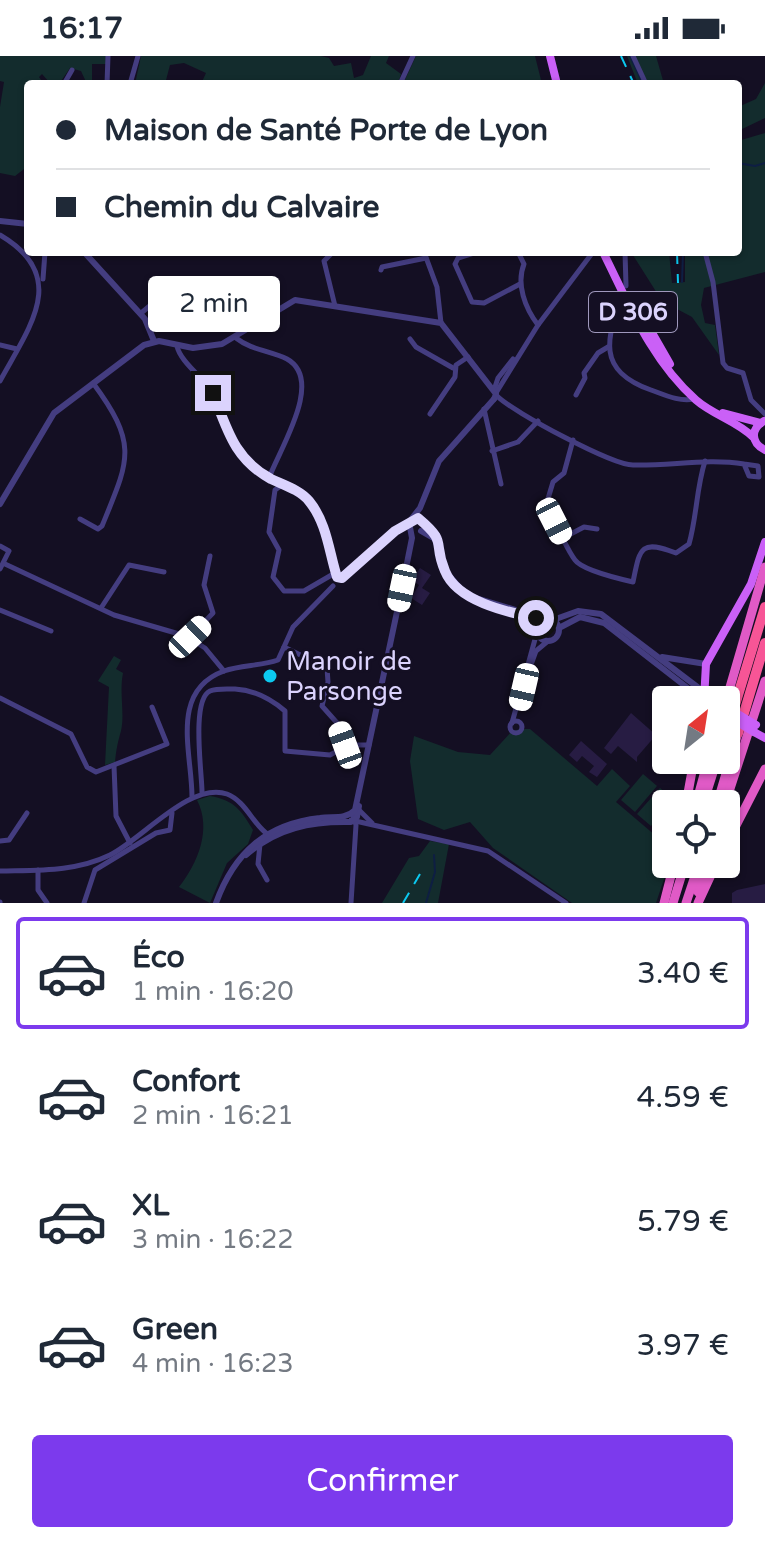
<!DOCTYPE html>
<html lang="fr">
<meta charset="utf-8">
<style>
body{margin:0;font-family:"Varela Round",sans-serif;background:#f6f6f7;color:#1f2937;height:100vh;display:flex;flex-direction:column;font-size:30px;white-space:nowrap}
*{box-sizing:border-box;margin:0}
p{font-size:26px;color:#747a83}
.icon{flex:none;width:44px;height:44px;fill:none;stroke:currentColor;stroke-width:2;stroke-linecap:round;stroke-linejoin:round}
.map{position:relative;height:847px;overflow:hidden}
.sheet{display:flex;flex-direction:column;background:#fff;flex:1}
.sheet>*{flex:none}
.banner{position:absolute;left:24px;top:24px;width:718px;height:176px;border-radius:8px;box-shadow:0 2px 6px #0004;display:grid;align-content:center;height:176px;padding:0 32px;background:#fff}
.needle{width:52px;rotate:30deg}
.fabs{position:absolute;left:652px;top:630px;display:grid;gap:16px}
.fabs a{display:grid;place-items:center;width:88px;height:88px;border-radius:8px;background:#fff;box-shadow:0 2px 6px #0004;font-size:40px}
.end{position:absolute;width:36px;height:36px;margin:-18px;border:10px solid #dbd3fd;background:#111;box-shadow:0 0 0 4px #111}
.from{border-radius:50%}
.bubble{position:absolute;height:56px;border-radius:8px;background:#fff;box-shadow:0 2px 6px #0004;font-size:26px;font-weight:600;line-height:56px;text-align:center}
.car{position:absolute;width:24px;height:48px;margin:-24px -12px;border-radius:10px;box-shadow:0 0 6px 2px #0007;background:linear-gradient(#fff 24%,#345 0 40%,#fff 0 76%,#345 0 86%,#fff 0)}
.banner b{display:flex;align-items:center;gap:28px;height:76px;font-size:30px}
.banner b+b{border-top:2px solid #e0e1e3}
.banner i{width:20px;height:20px;background:#1f2937}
ul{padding:14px 0 0;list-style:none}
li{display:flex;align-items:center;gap:24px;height:112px;margin:0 16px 12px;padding:0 16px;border:4px solid transparent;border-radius:8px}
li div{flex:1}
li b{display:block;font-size:30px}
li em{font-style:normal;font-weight:600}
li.selected{border-color:#7c3aed}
li>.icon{width:72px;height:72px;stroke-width:1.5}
.button{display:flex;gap:16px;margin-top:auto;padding:16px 32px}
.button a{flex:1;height:92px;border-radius:8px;background:#7c3aed;color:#fff;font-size:32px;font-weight:600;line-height:92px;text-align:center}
.status{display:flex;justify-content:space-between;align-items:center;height:56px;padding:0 40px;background:#fff;direction:ltr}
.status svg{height:22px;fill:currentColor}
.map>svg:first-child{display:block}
</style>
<div class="status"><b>16:17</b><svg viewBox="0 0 49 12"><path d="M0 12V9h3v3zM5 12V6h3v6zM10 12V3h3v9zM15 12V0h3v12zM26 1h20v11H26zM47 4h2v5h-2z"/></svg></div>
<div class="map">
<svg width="765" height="847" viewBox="0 0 765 847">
<rect width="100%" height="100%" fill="#140f23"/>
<g fill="#132c2d">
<polygon points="0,0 107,0 106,8 92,8 92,28 87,28 81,15 70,12 59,28 50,27 42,18 39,21 44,28 28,28 28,110 15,120 0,117 0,51 4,26 0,25"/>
<polygon points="141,0 321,0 329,2 334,10 351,7 354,22 363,19 371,0 389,0 386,7 401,18 398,28 201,28 206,17 184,7 170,9 165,28 135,28"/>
<polygon points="416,0 535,0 542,28 403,28"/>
<polygon points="627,0 656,0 664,28 638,28"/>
<polygon points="765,27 765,62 738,75 738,51 756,43"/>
<polygon points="765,77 765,216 704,232 701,249 705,267 715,269 719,299 692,261 662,245 631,196 669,196 672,227 685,226 685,196 738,196 738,85"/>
<path d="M 114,600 L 121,604 L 116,613 L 123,617 C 119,637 125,657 121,675 C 118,685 116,694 115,706 L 105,709 L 109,631 L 98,625 Z"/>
<polygon points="521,673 530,673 597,730 612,713 630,730 616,746 656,780 666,782 669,808 656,847 572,847 493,792 470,766 444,774 418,763 410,705 414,680 458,696 490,699 512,675"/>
<polygon points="643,718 657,730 635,756 621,744"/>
<polygon points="660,732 674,744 666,748 651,770 637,758"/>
<path d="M 210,740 C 234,744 241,754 253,774 L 248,788 L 227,807 L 210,847 L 179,831 C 198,807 212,773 197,744 Z"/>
<polygon points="430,785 449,788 438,847 382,847 409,802 419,800"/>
</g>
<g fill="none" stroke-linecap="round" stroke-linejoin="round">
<g stroke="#0e1e43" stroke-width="2">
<polyline points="630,0 643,28"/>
<polyline points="738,107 755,110 765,107"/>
<polyline points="682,226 683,196"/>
<polyline points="426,847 435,816 434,799"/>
</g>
</g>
<g fill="#271c43">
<polygon points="420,512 431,519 422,532 430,537 422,549 411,542 419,529 412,524"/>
<polygon points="631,657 656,679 637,701 637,706 618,690 611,698 604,692"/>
<polygon points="581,685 607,708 597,721 589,716 594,710 582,700 577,706 569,699"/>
<polygon points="765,828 765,847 732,847 732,837 737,834"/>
</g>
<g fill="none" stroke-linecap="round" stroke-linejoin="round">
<g stroke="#443d80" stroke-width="5">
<polyline points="633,0 646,28"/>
<polyline points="64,28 72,14"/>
<polyline points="107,28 108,0"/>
<polyline points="130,28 138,0"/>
<polyline points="400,28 413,0"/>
<path d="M 0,179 C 70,220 30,270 0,325"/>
<polyline points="333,196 324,205 335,250"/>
<polyline points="424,196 437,231 441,267"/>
<polyline points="477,196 458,202 455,208 472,246 484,247 520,228"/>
<path d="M 518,196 L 524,208 C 516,228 525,252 538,269"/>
<polyline points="625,196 626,230"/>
<polyline points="705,196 713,226 723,307 727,312 743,317 751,344 765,358"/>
<polyline points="381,214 382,211 426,202"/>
<polyline points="43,223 45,196"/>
<path d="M 623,237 C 607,282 595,314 651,334 C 665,339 679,346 694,343"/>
<polyline points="140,258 164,238 193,242 194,235 183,233 176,238"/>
<path d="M 236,282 C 251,294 271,295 287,303 C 325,324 279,394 269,422"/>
<polyline points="410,283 416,291 453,312"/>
<polyline points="0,289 17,293"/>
<path d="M 177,290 C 180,305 201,320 210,333 C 230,360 221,385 254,412 C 271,425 298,429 311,447 C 327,469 328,496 337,521 L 342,522 L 395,475 L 409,469"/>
<polyline points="494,334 498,322 513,303"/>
<polyline points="496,337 538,269 593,196"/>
<polyline points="576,339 585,322 584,317 598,297 608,291"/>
<path d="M 497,340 C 513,356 612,409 633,409 C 671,410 707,402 744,408 L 749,420 L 759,421 L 758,410 L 744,408"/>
<polyline points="484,353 501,428"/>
<polyline points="430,358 455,321 456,309 468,301"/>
<path d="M 573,384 L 564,417 L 553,426 L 544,456 C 560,469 563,488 575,504 C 582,514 620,523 633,526 C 640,492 640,483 676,497 L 689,488 C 697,460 696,434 705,405"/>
<polyline points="492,395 518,386 538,365"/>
<polyline points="282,429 275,434 269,476 279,494 273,521 284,535 304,535 335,517"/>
<path d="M 80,463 L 98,473 L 102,470 C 129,404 139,389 93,327"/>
<polyline points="563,482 584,471 597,473"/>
<polyline points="0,490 9,495 0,513"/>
<polyline points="5,508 114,559 186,580 205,592 224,615"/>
<polyline points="101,552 129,509 164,516"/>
<polyline points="0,554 51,575"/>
<polyline points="190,581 213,557 204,529 210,500"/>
<polyline points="284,591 327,612 328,626 322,650 338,668 347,691"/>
<polyline points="527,620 536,595 548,585"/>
<polyline points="0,642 71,678 87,711 96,716 167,688 152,651"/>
<circle cx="516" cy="671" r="6"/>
<polyline points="512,667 537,576"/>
<polyline points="114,710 116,760 130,787"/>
<path d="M 202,736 C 202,717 191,644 210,635 C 217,632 228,633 235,633 C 253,634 271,643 285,655 L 285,695 L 330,699 L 349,689 L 369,689"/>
<path d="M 192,741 C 192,697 169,635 224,615 C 241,609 261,610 278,604 L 293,571 L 333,530"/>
<polyline points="359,754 372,767"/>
<polyline points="351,764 488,795 566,847"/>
<polyline points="0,785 9,784 27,757"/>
<polyline points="260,788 258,808 267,824"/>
<polyline points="38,814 38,834 47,847"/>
<path d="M 0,815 C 37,814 75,816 110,799 C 142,783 191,725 227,738 C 245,745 252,766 266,777"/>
<polyline points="0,846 0,847"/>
<polyline points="84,847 95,814 156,777 170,774 172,757"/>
<polyline points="351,847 356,769 352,757"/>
</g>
<g stroke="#443d80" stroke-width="6">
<polyline points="0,165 28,168"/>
<polyline points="84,196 145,263 154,285"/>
<polyline points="0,448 54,357 144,289 159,285 193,292 222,288 295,244 441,267 496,338 494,343"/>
<polyline points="423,468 436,478"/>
<polyline points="421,475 435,483 445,515 466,539 545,563"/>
<circle cx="548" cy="574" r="11"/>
<polyline points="553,564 578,555 601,558 704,636"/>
<polyline points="559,572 580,561 604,567 703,644"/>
<polyline points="662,601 706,608"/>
<path d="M 246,799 C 277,772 311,765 351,766 L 357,761 L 359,750"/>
<path d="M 216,847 C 234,797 266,768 320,762 C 333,760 345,764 355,754 L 402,532 L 412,482 L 409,466 L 420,452 L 439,405 L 494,343"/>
</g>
<g stroke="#ca60f7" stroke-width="8">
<polyline points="550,0 557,28"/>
<path d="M 603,196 C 629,248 651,304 696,344 C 713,359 737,365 753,381"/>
<polyline points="635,247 670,308"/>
<polyline points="723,357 761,367"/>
<path d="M 764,365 C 750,373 751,387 765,394"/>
<polyline points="704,644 706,608 751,528 765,486"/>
<polyline points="754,676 765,682"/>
</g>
<g stroke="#e05ac6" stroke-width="9">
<polyline points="726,645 765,511"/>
<polyline points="686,748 694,704"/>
<polyline points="696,748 708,704"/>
<polyline points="703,748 717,704"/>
<polyline points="717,748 738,677"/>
<polyline points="725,748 765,625"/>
<polyline points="726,789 765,713"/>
<polyline points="698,836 707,808"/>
<polyline points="664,847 674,808"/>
<polyline points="673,847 685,808"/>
<polyline points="686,847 699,808"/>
<polyline points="698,847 716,808"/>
</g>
<g stroke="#f75596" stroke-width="10">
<polyline points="727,675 765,551"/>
<polyline points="738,677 765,587"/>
</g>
<g stroke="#0cc9f0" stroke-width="2" stroke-dasharray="12 10" stroke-linecap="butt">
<polyline points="621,0 634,28"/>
<polyline points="677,196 678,227"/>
<polyline points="403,847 420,818"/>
</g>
<g stroke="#ca60f7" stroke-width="8">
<polyline points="726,651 756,669"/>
<polyline points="726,659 754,676"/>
</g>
</g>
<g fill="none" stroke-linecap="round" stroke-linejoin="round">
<path stroke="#dbd3fd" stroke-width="10" d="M 213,337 C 227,373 234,403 271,423 C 284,429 300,434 309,445 C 327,467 329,496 337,521 L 342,522 L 395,475 L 418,462 C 449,488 432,485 445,515 C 457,545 506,556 536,562"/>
</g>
<circle fill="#0cc9f0" stroke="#140f23" stroke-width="3" cx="270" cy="620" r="8"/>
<g text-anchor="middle" stroke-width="6" stroke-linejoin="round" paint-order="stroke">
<rect fill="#140f23" stroke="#9f98bc" stroke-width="2" x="589" y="236" width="88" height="40" rx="6"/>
<g font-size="24" font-weight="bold" fill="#dbd3fd">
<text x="633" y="264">D 306</text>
</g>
<g font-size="26" fill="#dbd3fd" stroke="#140f23" text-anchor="start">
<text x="286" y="614">Manoir de<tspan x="286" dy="30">Parsonge</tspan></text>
</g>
</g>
</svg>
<div class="fabs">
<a><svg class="needle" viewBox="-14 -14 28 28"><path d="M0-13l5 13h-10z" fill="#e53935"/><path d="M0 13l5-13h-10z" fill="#747a83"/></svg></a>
<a><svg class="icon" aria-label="locate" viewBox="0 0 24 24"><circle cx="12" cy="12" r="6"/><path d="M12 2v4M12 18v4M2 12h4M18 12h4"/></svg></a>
</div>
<i class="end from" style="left:536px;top:562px"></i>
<i class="end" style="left:213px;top:337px"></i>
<div class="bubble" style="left:148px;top:220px;width:132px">2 min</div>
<i class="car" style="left:554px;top:465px;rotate:153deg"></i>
<i class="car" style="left:402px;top:532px;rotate:192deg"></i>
<i class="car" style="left:190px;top:581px;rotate:46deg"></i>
<i class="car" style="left:524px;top:631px;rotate:193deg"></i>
<i class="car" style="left:345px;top:689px;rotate:340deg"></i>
<div class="banner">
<b><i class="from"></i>Maison de Santé Porte de Lyon</b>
<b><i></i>Chemin du Calvaire</b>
</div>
</div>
<section class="sheet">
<ul>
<li class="selected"><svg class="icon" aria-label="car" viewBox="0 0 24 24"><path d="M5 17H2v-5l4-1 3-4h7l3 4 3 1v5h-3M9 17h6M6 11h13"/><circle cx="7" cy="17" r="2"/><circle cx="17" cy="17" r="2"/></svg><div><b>Éco</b><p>1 min · 16:20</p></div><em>3.40 €</em></li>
<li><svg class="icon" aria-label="car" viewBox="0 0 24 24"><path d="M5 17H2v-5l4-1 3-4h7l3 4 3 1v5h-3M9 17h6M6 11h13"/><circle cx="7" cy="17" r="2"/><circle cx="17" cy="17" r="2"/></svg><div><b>Confort</b><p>2 min · 16:21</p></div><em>4.59 €</em></li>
<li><svg class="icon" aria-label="car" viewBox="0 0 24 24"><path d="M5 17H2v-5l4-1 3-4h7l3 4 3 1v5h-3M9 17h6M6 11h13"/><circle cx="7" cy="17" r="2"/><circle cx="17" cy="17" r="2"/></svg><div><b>XL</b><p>3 min · 16:22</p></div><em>5.79 €</em></li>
<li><svg class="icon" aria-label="car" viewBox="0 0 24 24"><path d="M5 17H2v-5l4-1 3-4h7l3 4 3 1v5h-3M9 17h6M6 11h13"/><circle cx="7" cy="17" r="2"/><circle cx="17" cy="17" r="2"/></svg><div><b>Green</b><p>4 min · 16:23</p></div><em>3.97 €</em></li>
</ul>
<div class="button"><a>Confirmer</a></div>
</section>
